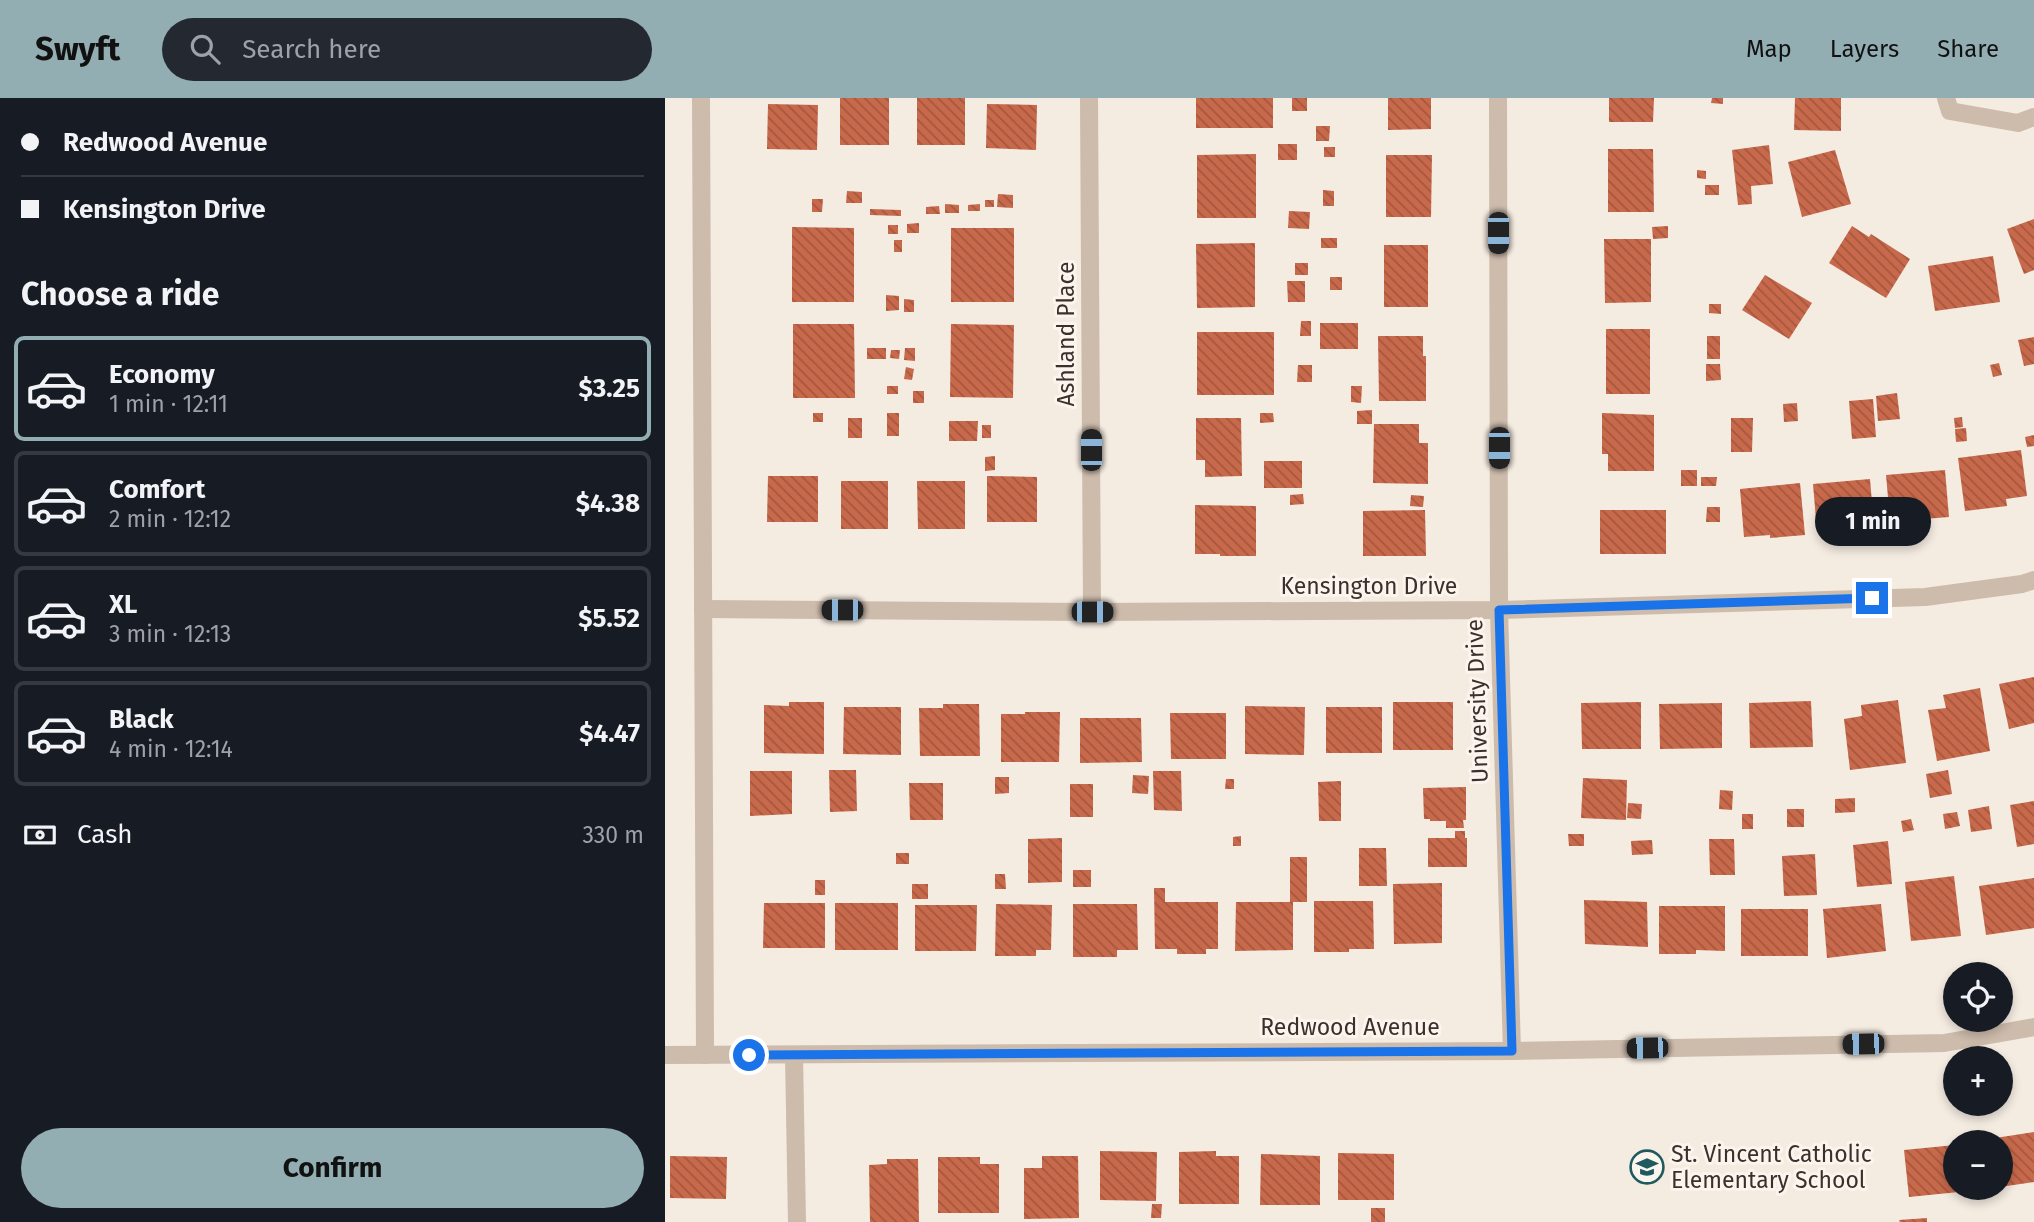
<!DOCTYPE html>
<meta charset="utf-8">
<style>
body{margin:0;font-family:"Fira Sans",sans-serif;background:#242831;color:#f1f3f6;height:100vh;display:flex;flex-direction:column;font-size:26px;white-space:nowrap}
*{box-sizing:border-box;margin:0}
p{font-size:23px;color:#9ea1a6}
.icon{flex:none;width:38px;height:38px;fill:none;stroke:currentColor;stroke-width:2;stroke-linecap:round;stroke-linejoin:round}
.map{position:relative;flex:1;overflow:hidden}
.side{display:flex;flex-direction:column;background:#171b24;width:665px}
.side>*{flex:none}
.top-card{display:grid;align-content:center;height:154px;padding:0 21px;background:#171b24}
.tools{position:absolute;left:1278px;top:864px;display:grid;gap:14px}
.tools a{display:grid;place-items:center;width:70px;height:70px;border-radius:50%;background:#171b24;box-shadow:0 4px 10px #0003;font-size:35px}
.end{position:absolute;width:32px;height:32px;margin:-16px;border:9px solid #1a73e8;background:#fff;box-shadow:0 0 0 4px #fff}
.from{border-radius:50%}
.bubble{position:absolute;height:49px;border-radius:24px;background:#171b24;box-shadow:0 4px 10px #0003;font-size:23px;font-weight:700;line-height:49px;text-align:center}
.car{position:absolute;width:21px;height:42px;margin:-21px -10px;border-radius:9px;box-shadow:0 0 5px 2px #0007;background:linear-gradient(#222 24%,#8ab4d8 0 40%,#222 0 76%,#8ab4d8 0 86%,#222 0)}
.top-card b{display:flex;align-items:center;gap:24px;height:66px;font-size:26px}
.top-card b+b{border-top:2px solid #363941}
.top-card i{width:18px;height:18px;background:#f1f3f6}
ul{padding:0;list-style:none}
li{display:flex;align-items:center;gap:21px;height:105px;margin:0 14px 10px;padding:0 7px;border:4px solid #363941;border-radius:10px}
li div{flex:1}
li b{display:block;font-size:26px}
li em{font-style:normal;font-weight:700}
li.current{border-color:#92aeb2}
li>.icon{width:63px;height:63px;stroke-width:1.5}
h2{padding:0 21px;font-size:32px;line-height:84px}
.pay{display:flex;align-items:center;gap:18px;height:77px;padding:0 21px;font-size:26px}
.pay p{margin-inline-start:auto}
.button{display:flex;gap:14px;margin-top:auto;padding:14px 21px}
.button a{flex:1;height:80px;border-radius:42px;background:#92aeb2;color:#111;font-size:28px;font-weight:700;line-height:80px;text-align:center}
header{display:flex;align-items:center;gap:42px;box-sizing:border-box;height:98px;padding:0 35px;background:#92aeb2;color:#111}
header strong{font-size:33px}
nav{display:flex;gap:38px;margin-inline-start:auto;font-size:24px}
.search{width:490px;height:63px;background:#242831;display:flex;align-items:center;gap:18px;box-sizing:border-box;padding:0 24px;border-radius:38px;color:#9ea1a6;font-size:26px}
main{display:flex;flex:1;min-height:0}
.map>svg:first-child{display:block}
</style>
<header>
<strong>Swyft</strong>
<div class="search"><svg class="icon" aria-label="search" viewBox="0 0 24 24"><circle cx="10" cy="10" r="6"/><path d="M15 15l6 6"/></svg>Search here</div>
<nav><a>Map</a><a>Layers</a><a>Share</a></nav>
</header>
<main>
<section class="side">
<div class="top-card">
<b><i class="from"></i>Redwood Avenue</b>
<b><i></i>Kensington Drive</b>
</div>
<h2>Choose a ride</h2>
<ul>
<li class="current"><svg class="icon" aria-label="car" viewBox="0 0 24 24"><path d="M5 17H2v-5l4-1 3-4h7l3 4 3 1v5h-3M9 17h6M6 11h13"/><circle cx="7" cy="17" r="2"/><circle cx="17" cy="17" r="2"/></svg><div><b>Economy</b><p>1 min · 12:11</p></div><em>$3.25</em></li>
<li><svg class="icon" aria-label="car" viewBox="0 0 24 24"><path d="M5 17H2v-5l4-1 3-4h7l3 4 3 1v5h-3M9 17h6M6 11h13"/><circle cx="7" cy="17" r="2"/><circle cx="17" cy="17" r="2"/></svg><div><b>Comfort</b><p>2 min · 12:12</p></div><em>$4.38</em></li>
<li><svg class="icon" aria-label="car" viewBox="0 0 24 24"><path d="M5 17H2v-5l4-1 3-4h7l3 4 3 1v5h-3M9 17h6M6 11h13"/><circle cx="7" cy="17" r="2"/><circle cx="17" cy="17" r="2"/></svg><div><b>XL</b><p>3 min · 12:13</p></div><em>$5.52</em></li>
<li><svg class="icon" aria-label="car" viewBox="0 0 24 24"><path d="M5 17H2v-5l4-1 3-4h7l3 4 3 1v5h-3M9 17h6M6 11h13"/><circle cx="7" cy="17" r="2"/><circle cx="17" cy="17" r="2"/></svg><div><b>Black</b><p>4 min · 12:14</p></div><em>$4.47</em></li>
</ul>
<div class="pay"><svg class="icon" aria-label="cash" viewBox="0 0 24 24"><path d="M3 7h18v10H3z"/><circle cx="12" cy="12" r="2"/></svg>Cash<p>330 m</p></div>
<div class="button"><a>Confirm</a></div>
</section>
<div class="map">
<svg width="1369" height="1124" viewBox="0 0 1369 1124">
<defs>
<pattern id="building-back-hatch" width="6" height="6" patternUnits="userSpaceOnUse" patternTransform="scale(1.75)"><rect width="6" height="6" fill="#c8694b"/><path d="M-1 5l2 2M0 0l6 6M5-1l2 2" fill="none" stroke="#a4573f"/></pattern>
</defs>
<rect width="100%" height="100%" fill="#f4ebe1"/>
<g fill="url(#building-back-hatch)">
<rect x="175" y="0" width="49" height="47"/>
<rect x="252" y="0" width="48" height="47"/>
<rect x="531" y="0" width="77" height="30"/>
<rect x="627" y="0" width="15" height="13"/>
<polygon points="723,0 766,0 766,31 723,32"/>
<polygon points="944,0 989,0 988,24 944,24"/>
<polygon points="1047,0 1058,0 1058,6 1046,5"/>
<polygon points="1130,0 1176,0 1176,33 1129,32"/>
<polygon points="103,6 153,7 152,52 102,51"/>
<polygon points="322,6 372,7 371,52 321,50"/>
<polygon points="651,28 665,28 664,43 651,43"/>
<rect x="613" y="46" width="19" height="16"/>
<polygon points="1104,47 1108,86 1086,88 1087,106 1073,107 1067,52"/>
<rect x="659" y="49" width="11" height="10"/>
<polygon points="943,51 988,51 989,114 943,114"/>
<polygon points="1170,52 1186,106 1137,119 1123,64"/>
<polygon points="591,56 591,120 532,120 532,57"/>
<polygon points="721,57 767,57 766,119 721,119"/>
<polygon points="1032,72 1041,73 1041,81 1032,80"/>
<rect x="1040" y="87" width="14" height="10"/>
<polygon points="658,92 669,93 669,108 658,108"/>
<polygon points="182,93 197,94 197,105 181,105"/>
<polygon points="333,96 348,97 348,110 332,109"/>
<polygon points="147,101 158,101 157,114 147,114"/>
<rect x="320" y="102" width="9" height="7"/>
<polygon points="280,106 294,107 294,115 280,115"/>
<polygon points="315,106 315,113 303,113 303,107"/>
<polygon points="274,108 275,116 261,116 261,109"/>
<polygon points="205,111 236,112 236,118 205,117"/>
<polygon points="624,113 645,114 644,131 623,130"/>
<polygon points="1369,121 1369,172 1359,176 1342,131"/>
<polygon points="254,125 254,135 242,135 242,126"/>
<rect x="223" y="127" width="10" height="9"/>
<polygon points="1003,128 1003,140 988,141 987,129"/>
<polygon points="1187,128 1204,139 1206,136 1245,161 1221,200 1164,165"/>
<polygon points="127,129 189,130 189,204 127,204"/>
<rect x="286" y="130" width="63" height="74"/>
<rect x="656" y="140" width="16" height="10"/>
<polygon points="939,141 986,141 986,204 940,205"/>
<rect x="229" y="142" width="8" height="12"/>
<polygon points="590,145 590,209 532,210 531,146"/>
<rect x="719" y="147" width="44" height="62"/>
<polygon points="1328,158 1335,204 1270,213 1263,168"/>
<rect x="630" y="165" width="13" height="12"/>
<polygon points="1100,177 1147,205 1124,241 1077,212"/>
<rect x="665" y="179" width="12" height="13"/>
<polygon points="622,183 640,183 640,204 623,204"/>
<polygon points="221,197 234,198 234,212 221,213"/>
<polygon points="239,201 249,202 249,214 239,214"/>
<polygon points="1044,206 1056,206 1056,216 1044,215"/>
<polygon points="636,223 646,223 646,238 635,238"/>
<rect x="655" y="225" width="38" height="26"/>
<polygon points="128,226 189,226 190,300 128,300"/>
<polygon points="286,226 349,227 348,300 285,299"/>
<rect x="941" y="231" width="44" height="65"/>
<rect x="532" y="234" width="77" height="63"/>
<polygon points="713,238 758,238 758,258 761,258 761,303 714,303"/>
<rect x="1042" y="238" width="13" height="23"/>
<polygon points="1369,239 1369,266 1359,268 1353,242"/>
<rect x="202" y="250" width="19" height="11"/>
<polygon points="240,250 250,250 250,263 239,262"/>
<polygon points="226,252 235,252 234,261 225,260"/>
<polygon points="1334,265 1337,277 1328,279 1325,267"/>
<polygon points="1041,266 1055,266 1056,282 1041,283"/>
<polygon points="633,267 647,267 647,284 632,284"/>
<polygon points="241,269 249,271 247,282 239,281"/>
<rect x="222" y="288" width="11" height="8"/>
<polygon points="686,288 697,288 696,305 686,304"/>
<rect x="248" y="293" width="11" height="12"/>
<polygon points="1232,295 1235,321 1213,323 1211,298"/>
<polygon points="1208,301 1211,339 1187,341 1184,303"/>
<polygon points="1132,305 1133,323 1119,324 1118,306"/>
<polygon points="707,312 707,326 692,326 692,313"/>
<rect x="148" y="315" width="10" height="9"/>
<rect x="222" y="315" width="12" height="23"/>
<polygon points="595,315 608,315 609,324 595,325"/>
<polygon points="937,315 989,317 989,373 943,373 943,356 937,356"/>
<polygon points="1297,319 1298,329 1290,330 1289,320"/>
<rect x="183" y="320" width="14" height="20"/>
<polygon points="531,320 576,320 577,378 540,379 540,362 531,362"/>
<polygon points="1066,320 1088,320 1087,354 1066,354"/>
<polygon points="284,323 313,323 312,343 284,343"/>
<polygon points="709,326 754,326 754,345 763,345 763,386 708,385"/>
<rect x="317" y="327" width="9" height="13"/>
<polygon points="1301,330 1302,343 1291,344 1290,331"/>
<polygon points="1369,337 1369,348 1362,349 1360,339"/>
<polygon points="1356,352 1362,398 1341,401 1342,408 1300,413 1293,360"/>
<polygon points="330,358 330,372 320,373 320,359"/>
<rect x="599" y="363" width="38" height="27"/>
<rect x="1016" y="372" width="16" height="16"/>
<polygon points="1280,372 1284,419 1247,422 1247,419 1225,422 1221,377"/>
<polygon points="103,378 153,378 153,424 102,424"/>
<polygon points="322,378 372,379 372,424 322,424"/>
<polygon points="1036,379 1052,379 1051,388 1036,388"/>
<polygon points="1205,381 1209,429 1152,433 1148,386"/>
<rect x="176" y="383" width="47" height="48"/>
<polygon points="252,383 300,383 300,431 253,431"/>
<polygon points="1135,385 1140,437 1105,440 1105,437 1079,439 1075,391"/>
<polygon points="638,396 639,406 625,407 625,397"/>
<polygon points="746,397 759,398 758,409 745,408"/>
<polygon points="530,407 591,408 591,458 555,458 555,456 530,456"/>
<polygon points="1042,409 1055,409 1055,424 1041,424"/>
<polygon points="760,412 761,458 698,458 698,413"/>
<rect x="935" y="412" width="66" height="44"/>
<polygon points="1369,579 1369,625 1344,631 1334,586"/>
<polygon points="1315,590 1325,653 1272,663 1263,612 1281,610 1278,597"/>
<polygon points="1233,602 1241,665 1185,672 1179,621 1197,618 1196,607"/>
<polygon points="1146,603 1148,649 1085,650 1084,605"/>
<polygon points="124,604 159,604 159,656 99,655 99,607 124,608"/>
<rect x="728" y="604" width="60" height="48"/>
<polygon points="976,604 976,651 917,651 916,605"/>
<polygon points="1057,605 1057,650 995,651 994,606"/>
<polygon points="278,606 314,606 315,658 255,658 254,610 278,610"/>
<polygon points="580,608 640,609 639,657 580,656"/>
<polygon points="179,609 236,609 236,657 178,656"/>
<rect x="661" y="609" width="56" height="46"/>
<polygon points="360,614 395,614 394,664 336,664 336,616 360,616"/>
<polygon points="505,615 561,615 561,661 506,661"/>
<polygon points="415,620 476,620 477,664 415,665"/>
<polygon points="164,672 191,672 192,713 165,714"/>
<polygon points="1283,672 1287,696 1265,700 1261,676"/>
<polygon points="85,673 127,673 127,716 85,718"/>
<polygon points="488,673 516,673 517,713 489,712"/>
<polygon points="468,677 484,678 483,696 467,695"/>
<polygon points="330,679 344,679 344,695 330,696"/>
<polygon points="918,680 962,682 961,722 916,720"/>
<polygon points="561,681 569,681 569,691 560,691"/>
<polygon points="676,683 676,723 654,723 653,684"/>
<polygon points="244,685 278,685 278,722 245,722"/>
<rect x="405" y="686" width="23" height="33"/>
<polygon points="801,689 801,722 798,722 799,730 781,730 781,723 765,723 765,721 759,721 758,690"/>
<polygon points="1055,692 1068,693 1067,712 1054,711"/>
<polygon points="1190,700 1190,714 1170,715 1170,701"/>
<polygon points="1369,703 1369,746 1352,749 1345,707"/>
<polygon points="963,705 977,706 976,721 962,720"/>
<polygon points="1324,708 1327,731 1306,734 1303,712"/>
<rect x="1122" y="711" width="17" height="18"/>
<polygon points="1292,714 1295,728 1280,731 1278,716"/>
<rect x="1077" y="716" width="11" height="15"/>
<polygon points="1246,721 1249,732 1238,734 1236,723"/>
<polygon points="790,733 800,733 800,740 802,740 802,769 763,769 763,740 790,740"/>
<polygon points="903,736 919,736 919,748 904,748"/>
<polygon points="576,738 576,748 568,748 568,739"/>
<polygon points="397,740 397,784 363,785 363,741"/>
<polygon points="1044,741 1069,741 1070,777 1045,777"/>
<polygon points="987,742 988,756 967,757 966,743"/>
<polygon points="1223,743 1227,786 1192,789 1188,747"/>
<polygon points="694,750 721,750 722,788 694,788"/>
<rect x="231" y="755" width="13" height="11"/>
<polygon points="1150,756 1152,797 1119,798 1117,758"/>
<polygon points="625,759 642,759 642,804 628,804 628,852 570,853 571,804 625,804"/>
<rect x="408" y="772" width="18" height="17"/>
<polygon points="330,776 340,776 341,791 330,791"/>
<polygon points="1289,778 1296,838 1246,843 1240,784"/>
<polygon points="1369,780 1369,830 1321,837 1314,788"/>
<rect x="150" y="782" width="10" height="15"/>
<polygon points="777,785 777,845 729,846 728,786"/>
<rect x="247" y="786" width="16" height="15"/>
<polygon points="489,790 500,790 500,804 553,804 553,851 541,851 541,856 512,856 512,851 490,851"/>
<polygon points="919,802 982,804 983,849 920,846"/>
<polygon points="649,803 708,803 709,851 684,851 684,854 649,854"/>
<polygon points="99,805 160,805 160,850 98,850"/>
<rect x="170" y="805" width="63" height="47"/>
<polygon points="331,806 387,807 386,852 371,852 371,858 330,858"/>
<polygon points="408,806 472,806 473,852 452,852 452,859 408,859"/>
<polygon points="1216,806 1221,853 1162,860 1158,811"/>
<polygon points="250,807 312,807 311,853 250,853"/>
<polygon points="994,808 1060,808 1060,853 1031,852 1031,856 994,856"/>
<rect x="1076" y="811" width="67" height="47"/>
<polygon points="1369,1034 1369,1084 1335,1089 1335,1045 1311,1045 1311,1043"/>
<polygon points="1290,1047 1290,1090 1304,1090 1304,1093 1244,1099 1239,1052"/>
<polygon points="435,1053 492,1054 491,1103 435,1102"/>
<polygon points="551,1053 551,1058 574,1058 574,1106 514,1106 514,1054"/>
<polygon points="673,1055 729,1056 729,1102 673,1102"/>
<polygon points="596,1056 655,1058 655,1107 595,1107"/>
<polygon points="5,1058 62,1059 61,1101 5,1100"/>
<polygon points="377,1058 413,1058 414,1120 359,1121 359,1070 377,1070"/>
<polygon points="273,1059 315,1059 315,1066 334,1066 334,1115 273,1115"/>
<polygon points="222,1061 253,1061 254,1124 205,1124 204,1067 222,1066"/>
<polygon points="487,1106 497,1106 496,1120 486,1120"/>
<rect x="706" y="1110" width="14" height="14"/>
<polygon points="1262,1120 1262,1124 1235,1124 1234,1122"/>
</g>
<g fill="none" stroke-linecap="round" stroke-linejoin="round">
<g stroke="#cdbbac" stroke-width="18">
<polyline points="36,0 40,957"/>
<polyline points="424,0 427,514"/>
<polyline points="833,0 834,512 847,953"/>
<polyline points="1281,0 1285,13 1353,25 1369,19"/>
<polyline points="38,511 427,514 834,512 1260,499 1357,486 1369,482"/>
<polyline points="0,957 847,953 1279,945 1369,929"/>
<polyline points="129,957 132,1124"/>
</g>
</g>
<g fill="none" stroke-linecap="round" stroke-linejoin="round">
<polyline stroke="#1a73e8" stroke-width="9" points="84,957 847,953 834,512 1207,500"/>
</g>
<defs>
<symbol id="school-ring" viewBox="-11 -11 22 22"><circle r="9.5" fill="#fbf5ee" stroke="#1f5a5e" stroke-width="1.5"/><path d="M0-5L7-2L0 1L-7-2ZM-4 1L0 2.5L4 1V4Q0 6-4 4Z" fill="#1f5a5e"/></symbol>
</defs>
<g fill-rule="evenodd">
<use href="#school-ring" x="963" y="1050" width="38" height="38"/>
</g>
<g text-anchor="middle" stroke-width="6" stroke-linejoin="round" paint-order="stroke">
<g font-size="23" fill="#3b302b" stroke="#fbf5ee">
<text transform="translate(401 236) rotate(-90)" y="8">Ashland Place</text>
<text x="704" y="496">Kensington Drive</text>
<text transform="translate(812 603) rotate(-92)" y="8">University Drive</text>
<text x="685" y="937">Redwood Avenue</text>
</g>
<g font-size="23" fill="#3b302b" stroke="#fbf5ee" text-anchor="start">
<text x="1006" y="1064">St. Vincent Catholic<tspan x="1006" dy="26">Elementary School</tspan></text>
</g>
</g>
</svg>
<div class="tools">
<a><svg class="icon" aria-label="locate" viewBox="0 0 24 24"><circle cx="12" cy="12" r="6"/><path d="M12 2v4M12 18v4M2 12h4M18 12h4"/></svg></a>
<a>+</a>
<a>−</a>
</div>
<i class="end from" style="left:84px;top:957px"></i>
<i class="end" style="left:1207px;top:500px"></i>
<div class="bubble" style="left:1150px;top:399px;width:116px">1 min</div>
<i class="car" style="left:833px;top:135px;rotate:180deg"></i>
<i class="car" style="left:834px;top:350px;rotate:180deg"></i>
<i class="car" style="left:426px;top:352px;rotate:0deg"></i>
<i class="car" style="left:177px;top:512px;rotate:270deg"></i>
<i class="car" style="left:427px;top:514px;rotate:90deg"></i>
<i class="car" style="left:1198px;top:946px;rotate:269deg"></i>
<i class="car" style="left:982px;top:950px;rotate:269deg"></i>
</div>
</main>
